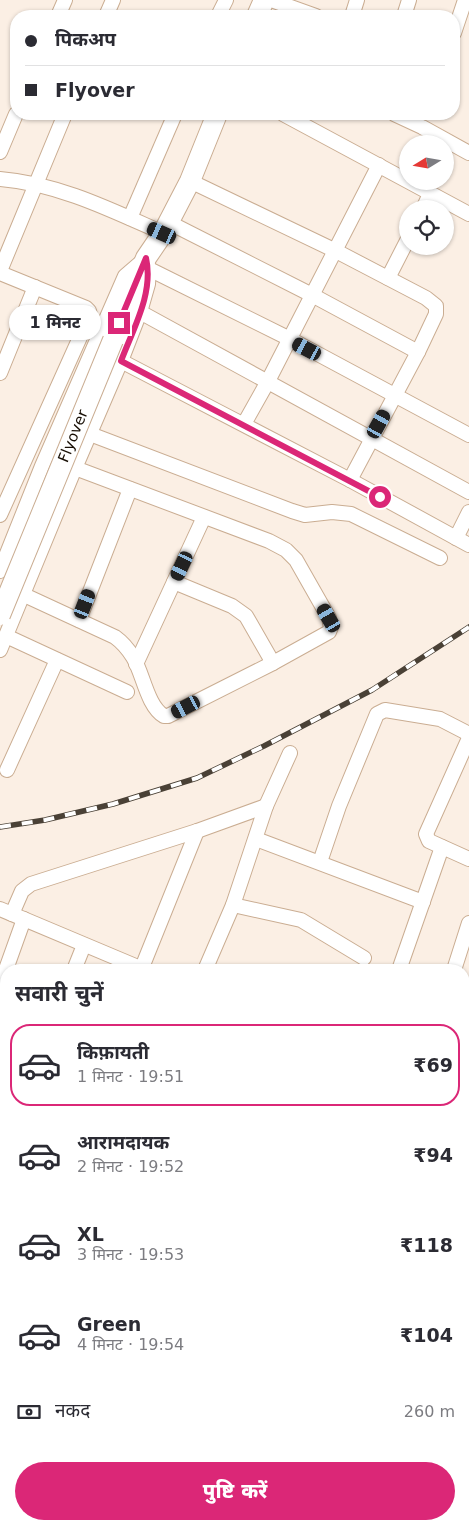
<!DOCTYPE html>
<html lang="hi">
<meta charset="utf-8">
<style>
body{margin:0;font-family:"DejaVu Sans","Noto Sans Devanagari",sans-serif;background:#f2f2f3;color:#2b2b33;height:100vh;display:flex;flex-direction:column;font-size:19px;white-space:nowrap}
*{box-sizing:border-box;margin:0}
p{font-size:16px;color:#7c7c81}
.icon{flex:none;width:28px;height:28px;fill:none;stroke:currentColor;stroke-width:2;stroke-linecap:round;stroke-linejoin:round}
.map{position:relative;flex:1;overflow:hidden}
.drawer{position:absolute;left:0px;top:964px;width:470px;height:566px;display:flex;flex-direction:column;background:#fff;border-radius:20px 20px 0 0;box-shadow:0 1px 4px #0004}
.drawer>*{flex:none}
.hud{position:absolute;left:10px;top:10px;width:450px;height:110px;border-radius:20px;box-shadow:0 1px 4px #0004;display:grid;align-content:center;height:110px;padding:0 15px;background:#fff}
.needle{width:32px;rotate:259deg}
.buttons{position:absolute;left:399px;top:135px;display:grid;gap:10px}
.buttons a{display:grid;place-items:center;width:55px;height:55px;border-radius:50%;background:#fff;box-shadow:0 1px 4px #0004;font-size:25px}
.end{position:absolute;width:22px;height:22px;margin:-11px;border:6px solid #db2777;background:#fff;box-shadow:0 0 0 2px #fff}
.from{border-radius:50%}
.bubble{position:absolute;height:35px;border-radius:18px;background:#fff;box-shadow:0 1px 4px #0004;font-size:16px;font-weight:800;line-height:35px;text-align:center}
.car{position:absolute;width:15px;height:30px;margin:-15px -8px;border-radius:6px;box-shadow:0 0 4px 1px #0007;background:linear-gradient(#222 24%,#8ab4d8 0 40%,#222 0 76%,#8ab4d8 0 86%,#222 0)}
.hud b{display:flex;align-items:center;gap:18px;height:48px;font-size:19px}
.hud b+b{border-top:1px solid #e1e1e2}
.hud i{width:12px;height:12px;background:#2b2b33}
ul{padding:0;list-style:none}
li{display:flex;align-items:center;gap:15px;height:82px;margin:0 10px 8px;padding:0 5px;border:2px solid transparent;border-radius:20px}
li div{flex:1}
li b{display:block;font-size:19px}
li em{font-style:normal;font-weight:800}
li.current{border-color:#db2777}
li>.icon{width:45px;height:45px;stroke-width:1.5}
h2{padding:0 15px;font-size:22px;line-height:60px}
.pay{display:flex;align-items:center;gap:12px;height:55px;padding:0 15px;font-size:19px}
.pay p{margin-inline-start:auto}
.primary-button{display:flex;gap:10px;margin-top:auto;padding:10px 15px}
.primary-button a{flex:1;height:58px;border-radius:30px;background:#db2777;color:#fff;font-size:20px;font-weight:800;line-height:58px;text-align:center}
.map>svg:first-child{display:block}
</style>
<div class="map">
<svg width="469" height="1529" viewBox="0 0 469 1529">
<rect width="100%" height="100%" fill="#fbefe4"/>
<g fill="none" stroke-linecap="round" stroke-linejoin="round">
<defs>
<g id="street">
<polyline points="271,0 316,16"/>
<polyline points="58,16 65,0"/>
<polyline points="106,16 113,0"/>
<polyline points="218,16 226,0"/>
<polyline points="352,16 357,0"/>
<polyline points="404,16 409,0"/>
<polyline points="454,33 465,0"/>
<polyline points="283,114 469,214"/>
<polyline points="394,114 422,127 469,153"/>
<polyline points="0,152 16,114"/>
<path d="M 0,179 C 59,184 109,209 163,233"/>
<polyline points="190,181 336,251 426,298 436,306 436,314 418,352 350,480"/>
<polyline points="423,209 430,194"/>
<polyline points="130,218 175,114"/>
<polyline points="168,222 312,295 418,352"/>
<polyline points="149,269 290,339 469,435"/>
<polyline points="0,271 65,114"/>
<polyline points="0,273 86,308 89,311 90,315 0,515"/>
<polyline points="388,278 408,239"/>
<polyline points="140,312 469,492"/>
<polyline points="121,361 350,480 469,545"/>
<polyline points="0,373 35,287"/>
<polyline points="244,424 267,383 379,165"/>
<polyline points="90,434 292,511 305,515 332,512 351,514 440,558"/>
<polyline points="456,538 469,512"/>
<polyline points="0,571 42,466 125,276 146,258 149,269 148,284 140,312 121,361 75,468 0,650"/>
<polyline points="174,582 232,606 246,616 273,663"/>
<path d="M 15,595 L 22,594 L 115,637 C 122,642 128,649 133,657 C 143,673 147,706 164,716 L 168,716 L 273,663 L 329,632 L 331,627 L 329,618 L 296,560 L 286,550 L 269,541 L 75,468"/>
<polyline points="79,620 130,489"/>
<polyline points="6,636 127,692"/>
<polyline points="136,664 204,517"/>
<polyline points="469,738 426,834 429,841 469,859"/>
<polyline points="7,770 57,660"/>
<polyline points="256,839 423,902"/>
<polyline points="320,862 339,806 377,714 385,710 440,719 469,734"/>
<polyline points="233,905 301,920 364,958"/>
<polyline points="0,909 145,970"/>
<polyline points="12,914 22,891 31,884 197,831 266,806"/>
<polyline points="74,970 84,945"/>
<polyline points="141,970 197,831"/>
<polyline points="205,970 233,905 266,806 290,753"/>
<polyline points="399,970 442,847"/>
<polyline points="454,970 469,923"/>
<polyline points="0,986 24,919"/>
<polyline points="0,1080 6,1082"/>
<polyline points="464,1084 469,1086"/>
<polyline points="464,1142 469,1144"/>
<polyline points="0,1156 6,1141"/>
<polyline points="464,1199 469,1201"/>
<polyline points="464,1260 469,1261"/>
<polyline points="0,1289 6,1293"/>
<polyline points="464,1336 469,1314"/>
<polyline points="0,1401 6,1403"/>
<polyline points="0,1444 6,1447"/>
<polyline points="467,1520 469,1519"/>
<polyline points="0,1529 1,1529"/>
<polyline points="138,1529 139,1524"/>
</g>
<g id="secondary">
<polyline points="257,16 264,0"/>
<polyline points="113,340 146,258 163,233 190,181 217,114"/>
</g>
</defs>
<use href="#street" stroke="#caad92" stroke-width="16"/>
<use href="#secondary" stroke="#caad92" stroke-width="22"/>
<use href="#street" stroke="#fff" stroke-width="14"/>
<use href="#secondary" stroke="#fff" stroke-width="20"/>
<defs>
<polyline id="rail" points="0,827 45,820 113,804 197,778 264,746 372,690 469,627"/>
</defs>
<use href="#rail" stroke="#4a4136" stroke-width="5.5"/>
<use href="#rail" stroke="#fff" stroke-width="4" stroke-dasharray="11" stroke-linecap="butt"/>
<defs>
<polyline id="secondary-bridge" points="0,615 113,340"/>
</defs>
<use href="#secondary-bridge" stroke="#caad92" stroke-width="22" stroke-linecap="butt"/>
<use href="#secondary-bridge" stroke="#fff" stroke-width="20"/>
</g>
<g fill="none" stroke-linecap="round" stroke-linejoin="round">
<path stroke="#db2777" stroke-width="6" d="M 119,323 L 146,258 C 154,293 133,329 121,361 L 380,497"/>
</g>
<g text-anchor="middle" stroke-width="4" stroke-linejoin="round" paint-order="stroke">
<g font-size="15" fill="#180f05" stroke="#fff">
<text transform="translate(73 436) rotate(-68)" y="5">Flyover</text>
</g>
</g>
</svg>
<div class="buttons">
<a><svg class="needle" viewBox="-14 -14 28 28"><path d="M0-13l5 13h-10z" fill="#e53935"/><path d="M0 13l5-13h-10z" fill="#7c7c81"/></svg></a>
<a><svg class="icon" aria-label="locate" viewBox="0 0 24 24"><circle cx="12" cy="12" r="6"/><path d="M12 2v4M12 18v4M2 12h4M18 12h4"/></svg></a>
</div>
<i class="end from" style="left:380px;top:497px"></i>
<i class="end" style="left:119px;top:323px"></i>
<div class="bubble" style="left:9px;top:305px;width:92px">1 मिनट</div>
<i class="car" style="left:162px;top:233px;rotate:294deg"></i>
<i class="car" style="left:307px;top:349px;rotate:298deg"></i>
<i class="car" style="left:379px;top:424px;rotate:29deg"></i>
<i class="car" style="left:182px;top:566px;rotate:205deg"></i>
<i class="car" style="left:85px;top:604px;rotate:21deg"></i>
<i class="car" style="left:329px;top:618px;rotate:330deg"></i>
<i class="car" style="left:186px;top:707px;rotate:243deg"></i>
<div class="hud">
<b><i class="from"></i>पिकअप</b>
<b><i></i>Flyover</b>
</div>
<section class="drawer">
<h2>सवारी चुनें</h2>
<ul>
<li class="current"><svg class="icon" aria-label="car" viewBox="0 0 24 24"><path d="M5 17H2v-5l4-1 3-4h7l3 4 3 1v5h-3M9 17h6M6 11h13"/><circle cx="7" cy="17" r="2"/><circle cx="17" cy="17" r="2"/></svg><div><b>किफ़ायती</b><p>1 मिनट · 19:51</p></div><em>₹69</em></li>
<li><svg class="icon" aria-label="car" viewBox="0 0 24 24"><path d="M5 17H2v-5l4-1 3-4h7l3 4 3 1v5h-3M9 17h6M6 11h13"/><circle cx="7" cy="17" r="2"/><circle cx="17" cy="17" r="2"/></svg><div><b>आरामदायक</b><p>2 मिनट · 19:52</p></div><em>₹94</em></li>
<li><svg class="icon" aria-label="car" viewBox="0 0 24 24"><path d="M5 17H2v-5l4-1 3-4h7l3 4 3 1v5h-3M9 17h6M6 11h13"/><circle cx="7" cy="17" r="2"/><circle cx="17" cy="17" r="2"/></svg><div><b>XL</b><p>3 मिनट · 19:53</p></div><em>₹118</em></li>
<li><svg class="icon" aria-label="car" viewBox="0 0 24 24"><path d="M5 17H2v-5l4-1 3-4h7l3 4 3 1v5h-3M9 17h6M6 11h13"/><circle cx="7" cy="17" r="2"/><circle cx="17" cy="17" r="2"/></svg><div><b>Green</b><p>4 मिनट · 19:54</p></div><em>₹104</em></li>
</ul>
<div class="pay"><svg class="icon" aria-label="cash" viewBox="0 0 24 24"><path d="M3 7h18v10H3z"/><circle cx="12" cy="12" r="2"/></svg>नकद<p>260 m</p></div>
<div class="primary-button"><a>पुष्टि करें</a></div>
</section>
</div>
